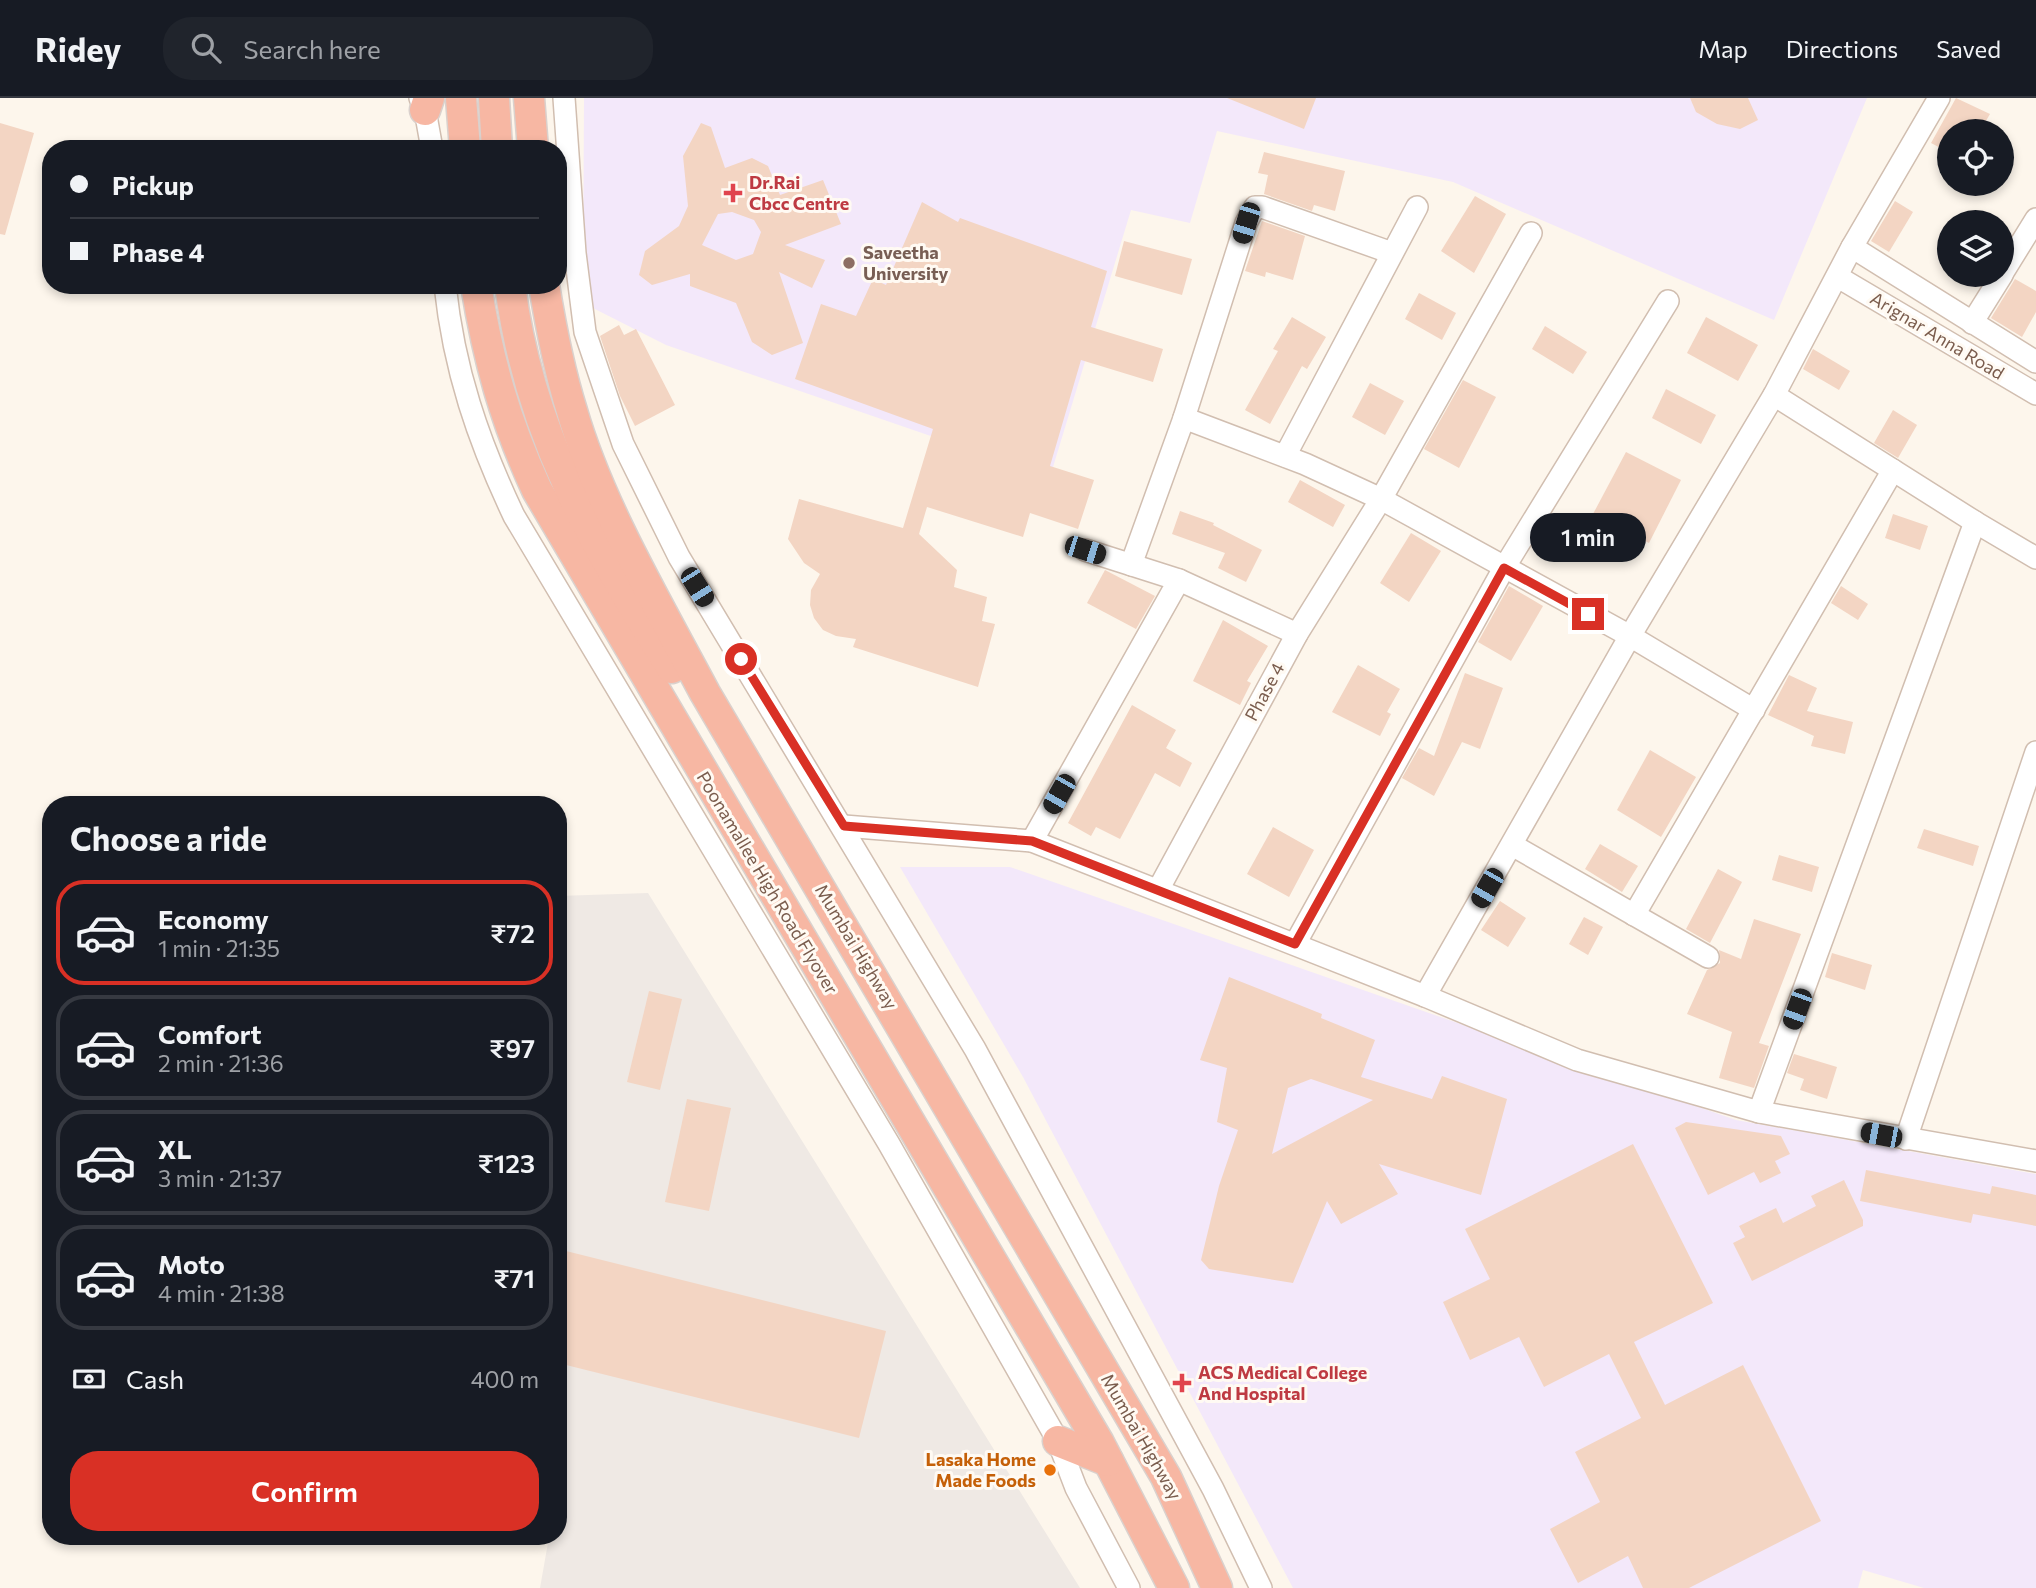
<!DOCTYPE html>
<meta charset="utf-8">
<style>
body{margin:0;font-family:Commissioner,sans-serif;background:#20242c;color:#f1f3f6;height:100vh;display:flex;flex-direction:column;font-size:26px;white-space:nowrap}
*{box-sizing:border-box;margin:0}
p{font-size:23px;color:#9ea1a6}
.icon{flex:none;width:38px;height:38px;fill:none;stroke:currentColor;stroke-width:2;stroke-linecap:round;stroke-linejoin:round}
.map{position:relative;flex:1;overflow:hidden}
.side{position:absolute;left:42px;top:698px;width:525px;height:749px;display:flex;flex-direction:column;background:#171b24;border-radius:28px;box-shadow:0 4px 10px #0003}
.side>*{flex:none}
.hud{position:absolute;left:42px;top:42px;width:525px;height:154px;border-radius:28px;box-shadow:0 4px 10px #0003;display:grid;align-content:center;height:154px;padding:0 28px;background:#171b24}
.buttons{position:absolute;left:1937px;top:21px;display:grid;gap:14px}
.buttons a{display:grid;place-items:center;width:77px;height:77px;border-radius:50%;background:#171b24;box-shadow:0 4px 10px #0003;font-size:35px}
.end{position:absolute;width:32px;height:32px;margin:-16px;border:9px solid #d93025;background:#fff;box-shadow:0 0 0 4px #fff}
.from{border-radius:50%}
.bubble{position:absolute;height:49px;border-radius:24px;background:#171b24;box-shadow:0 4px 10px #0003;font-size:23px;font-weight:600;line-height:49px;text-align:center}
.car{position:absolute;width:21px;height:42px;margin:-21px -10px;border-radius:9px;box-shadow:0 0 5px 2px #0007;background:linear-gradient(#222 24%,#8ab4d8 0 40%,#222 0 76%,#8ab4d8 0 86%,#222 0)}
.hud b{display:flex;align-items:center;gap:24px;height:66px;font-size:26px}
.hud b+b{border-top:2px solid #363941}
.hud i{width:18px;height:18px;background:#f1f3f6}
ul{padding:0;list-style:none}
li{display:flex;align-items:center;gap:21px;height:105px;margin:0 14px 10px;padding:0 14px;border:4px solid #363941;border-radius:28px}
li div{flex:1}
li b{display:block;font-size:26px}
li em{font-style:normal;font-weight:600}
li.selected{border-color:#d93025}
li>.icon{width:63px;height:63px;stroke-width:1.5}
h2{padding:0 28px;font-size:32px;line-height:84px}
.pay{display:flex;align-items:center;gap:18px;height:77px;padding:0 28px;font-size:26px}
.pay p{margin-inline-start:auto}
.button{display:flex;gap:14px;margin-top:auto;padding:14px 28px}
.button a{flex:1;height:80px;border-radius:28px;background:#d93025;color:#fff;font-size:28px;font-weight:600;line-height:80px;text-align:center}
header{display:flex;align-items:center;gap:42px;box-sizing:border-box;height:98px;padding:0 35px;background:#171b24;border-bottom:2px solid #363941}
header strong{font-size:33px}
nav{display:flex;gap:38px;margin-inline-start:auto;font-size:24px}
.search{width:490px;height:63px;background:#20242c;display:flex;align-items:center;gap:18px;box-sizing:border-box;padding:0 24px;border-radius:28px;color:#9ea1a6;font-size:26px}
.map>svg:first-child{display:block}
</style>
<header>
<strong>Ridey</strong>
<div class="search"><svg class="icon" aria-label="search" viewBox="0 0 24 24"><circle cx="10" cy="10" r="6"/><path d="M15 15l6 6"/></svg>Search here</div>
<nav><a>Map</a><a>Directions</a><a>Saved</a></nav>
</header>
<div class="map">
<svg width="2036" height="1490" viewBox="0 0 2036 1490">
<rect width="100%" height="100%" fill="#fdf6ec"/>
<polygon fill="#efe9e4" points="648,795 1080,1490 540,1490 549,1439 558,1438 558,798"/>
<g fill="#f3e8fa">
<polygon points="584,0 1867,0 1774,222 1453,84 1217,33 1190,125 1131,112 1050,379 666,247 583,205"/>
<polygon points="900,769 1010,769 1736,1022 2036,1076 2036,1490 1924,1490 1863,1472 1858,1490 1293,1490 1023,979"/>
</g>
<g fill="#f3d5c3" fill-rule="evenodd">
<polygon points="1227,0 1316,0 1304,31"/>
<polygon points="1690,0 1748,0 1758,22 1740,31 1717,26 1696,14"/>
<polygon points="1956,0 1990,16 1980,33 1950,33 1950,55 1931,45"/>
<polygon points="0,25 34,35 5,137 0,136"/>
<path d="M 701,25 L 711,29 L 725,70 L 752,60 L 768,68 L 780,97 L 823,82 L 841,126 L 785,147 L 825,162 L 812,190 L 779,174 L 803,245 L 772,257 L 752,244 L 736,205 L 690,188 L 690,176 L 652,187 L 639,177 L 645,153 L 679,128 L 688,108 L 683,58 ZM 732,114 L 754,122 L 761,134 L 753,156 L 736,162 L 702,147 L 718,116 Z"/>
<polygon points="1264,54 1345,73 1335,113 1314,107 1312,113 1264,96 1268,77 1258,75"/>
<polygon points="1475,98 1506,116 1474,175 1441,153"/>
<polygon points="1895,103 1913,114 1889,154 1871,143"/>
<polygon points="922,104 958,124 960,120 1107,173 1091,229 1163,251 1153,284 1081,262 1050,368 1094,382 1078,431 1030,415 1023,439 927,409 919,436 957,472 954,489 987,499 982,523 995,526 978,589 853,549 856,541 836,538 823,532 814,520 810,507 811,492 820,476 804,465 788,441 799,401 903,430 933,331 795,281 821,206 856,218 873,181 886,187"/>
<polygon points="1262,123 1305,138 1293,182 1266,174 1265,179 1245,173"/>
<polygon points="1124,143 1192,161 1182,197 1115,178"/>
<polygon points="2015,181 2036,193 2036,214 2022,239 1991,220"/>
<polygon points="1419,195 1456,215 1442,242 1405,221"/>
<polygon points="1292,219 1326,239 1307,271 1302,268 1270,326 1245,312 1278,253 1273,251"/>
<polygon points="1706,219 1758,247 1738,283 1687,255"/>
<polygon points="619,227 624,237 636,231 675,307 635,328 620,298 600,238"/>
<polygon points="1545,228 1587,254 1573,276 1532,251"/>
<polygon points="1813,251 1850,273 1839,292 1803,271"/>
<polygon points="1463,282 1496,299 1459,370 1424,351"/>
<polygon points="1370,285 1404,303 1385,337 1352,319"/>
<polygon points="1666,291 1716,317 1701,346 1652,320"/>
<polygon points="1893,312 1917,327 1898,360 1874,345"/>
<polygon points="1626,354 1681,382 1649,445 1593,416"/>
<polygon points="1300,382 1345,407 1333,429 1288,404"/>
<polygon points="1180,413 1214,425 1213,427 1262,452 1246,484 1218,470 1225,455 1172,436"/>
<polygon points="1893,416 1928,428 1920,452 1885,440"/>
<polygon points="1411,435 1441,453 1409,504 1380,485"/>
<polygon points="1105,472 1155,498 1136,531 1087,505"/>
<polygon points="1509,488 1543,508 1511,563 1478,544"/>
<polygon points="1841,488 1868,506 1858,522 1831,505"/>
<polygon points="1223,522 1268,548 1247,583 1251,585 1240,607 1193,583"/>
<polygon points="1358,567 1400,591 1387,614 1391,616 1380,638 1332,614"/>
<polygon points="1465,575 1503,590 1480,651 1462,644 1434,698 1402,680 1419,650 1434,658"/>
<polygon points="1789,577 1817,590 1807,613 1853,624 1845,656 1811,648 1814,638 1768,617"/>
<polygon points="1132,607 1176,632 1166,650 1192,665 1180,689 1155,675 1120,741 1096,729 1091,738 1068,725"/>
<polygon points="1650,652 1696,679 1661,739 1617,712"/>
<polygon points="1273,729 1314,752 1289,799 1247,776"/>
<polygon points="1924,731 1979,748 1973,768 1917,750"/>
<polygon points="1600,746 1638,768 1622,794 1585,771"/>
<polygon points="1779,757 1819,769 1812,794 1772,782"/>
<polygon points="1718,771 1742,784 1710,845 1686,831"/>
<polygon points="1500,803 1526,820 1508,849 1481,832"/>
<polygon points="1584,819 1603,829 1588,857 1569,846"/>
<polygon points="1754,821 1801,836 1759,945 1769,948 1754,990 1719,980 1732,934 1687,916 1707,872 1720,865 1719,852 1741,861"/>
<polygon points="1832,855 1872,867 1865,892 1825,879"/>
<path d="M 1229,879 L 1322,916 L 1321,920 L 1375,942 L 1361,979 L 1432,1001 L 1442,978 L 1507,1001 L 1481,1097 L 1379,1066 L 1398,1096 L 1341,1126 L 1327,1103 L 1293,1185 L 1209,1171 L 1201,1162 L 1219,1088 L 1238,1032 L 1217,1024 L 1227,970 L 1200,962 ZM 1311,981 L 1373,1002 L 1272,1056 L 1288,990 Z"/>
<polygon points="649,893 682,901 660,992 627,984"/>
<polygon points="1794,956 1837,969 1827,1001 1800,992 1804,981 1787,975"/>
<polygon points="687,1001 731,1010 709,1113 665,1104"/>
<polygon points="1686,1024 1781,1038 1790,1056 1775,1063 1781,1075 1760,1085 1754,1074 1708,1097 1675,1030"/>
<polygon points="1633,1046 1713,1205 1634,1244 1649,1275 1665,1307 1743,1267 1821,1423 1689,1490 1643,1490 1628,1458 1578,1485 1550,1431 1600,1404 1575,1354 1641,1320 1609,1256 1544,1289 1519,1239 1470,1262 1443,1204 1490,1181 1465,1131"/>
<polygon points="1866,1072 1990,1096 1992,1088 2036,1097 2036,1128 1973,1116 1971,1125 1860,1103"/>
<polygon points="1844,1082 1863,1122 1863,1128 1752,1183 1733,1145 1745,1139 1739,1128 1776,1110 1783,1125 1816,1108 1811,1098"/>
<polygon points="558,1151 886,1233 859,1340 558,1265"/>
</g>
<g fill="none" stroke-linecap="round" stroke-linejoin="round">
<defs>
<g id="minor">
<polyline points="420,0 425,12 432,51"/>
<polyline points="564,0 575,155 585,234 623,346 679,459 975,951 1213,1391 1261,1490"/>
<polyline points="1852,149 2036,264"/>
<polyline points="2002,176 2036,121"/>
<polyline points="1838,179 2036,296"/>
<path d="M 445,187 C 454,272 478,342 514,418 L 889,1046 L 1058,1343 L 1076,1390 L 1129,1490"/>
<polyline points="1972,225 2002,177"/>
<polyline points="1184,320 1246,125 1255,109 1262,109 1392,155"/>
<polyline points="1285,358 1417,109"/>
<polyline points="1975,424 2036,460"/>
<polyline points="1085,452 1132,467"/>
<polyline points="1179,482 1297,536"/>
<polyline points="844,728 1032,743 1425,898 1630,538 1774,297 1852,149 1939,0"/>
<polyline points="1032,743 1179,482 1132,467 1132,464 1184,320 1305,366 1381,401 1630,538 1754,612"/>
<polyline points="1512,747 1708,859"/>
<polyline points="1158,792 1297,536 1381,401 1531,135"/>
<polyline points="1634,817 1893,372"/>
<polyline points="1295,846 1504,470 1668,203"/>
<polyline points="1425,898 1577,962 1759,1014 1975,424 1774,297"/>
<polyline points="1759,1014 2036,1063"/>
<polyline points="1906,1041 2036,654"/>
</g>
<g id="highway">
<polyline points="461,0 465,51"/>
<polyline points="494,0 497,51"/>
<polyline points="529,0 533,51"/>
<polyline points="425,12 429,0"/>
<path d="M 476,187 C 488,262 505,323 537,392 L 1099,1345 L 1174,1490"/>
<path d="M 510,187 C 528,332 594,449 672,570"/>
<path d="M 544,187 C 551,230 559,272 572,313 C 599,407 659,508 705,595 L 1166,1379 L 1217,1490"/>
<polyline points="1058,1343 1108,1363"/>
</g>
</defs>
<use href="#minor" stroke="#d1beb0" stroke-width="24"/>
<use href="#highway" stroke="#dad1cd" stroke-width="33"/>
<use href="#minor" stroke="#fff" stroke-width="21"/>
<use href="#highway" stroke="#f7b7a3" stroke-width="30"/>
</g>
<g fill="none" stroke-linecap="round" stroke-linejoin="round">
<polyline stroke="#d93025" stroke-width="9" points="741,561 844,728 1032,743 1295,846 1504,470 1588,516"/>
</g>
<g fill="#e0444e" stroke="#fffaf3" stroke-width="2.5">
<path d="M729.5 84.5h7v7h7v7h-7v7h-7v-7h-7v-7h7z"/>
<path d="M1178.5 1274.5h7v7h7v7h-7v7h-7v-7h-7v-7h7z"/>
</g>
<circle fill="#8d6e63" stroke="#fffaf3" stroke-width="2.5" cx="849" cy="165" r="7"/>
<circle fill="#e8710a" stroke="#fffaf3" stroke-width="2.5" cx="1050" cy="1372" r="7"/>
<g text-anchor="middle" stroke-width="6" stroke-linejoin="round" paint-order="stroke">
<g font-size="18" font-weight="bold" fill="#be3a42" stroke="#fffaf3" text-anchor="start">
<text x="749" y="91">Dr.Rai<tspan x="749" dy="21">Cbcc Centre</tspan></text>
<text x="1198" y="1281">ACS Medical College<tspan x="1198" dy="21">And Hospital</tspan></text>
</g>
<g font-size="18" font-weight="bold" fill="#785e54" stroke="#fffaf3" text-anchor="start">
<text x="863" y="161">Saveetha<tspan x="863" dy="21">University</tspan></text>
</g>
<g font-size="18" fill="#7a5c4d" stroke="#fffaf3">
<text transform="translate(1937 238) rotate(31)" y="6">Arignar Anna Road</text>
<text transform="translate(1265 594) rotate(-62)" y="6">Phase 4</text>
<text transform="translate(767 785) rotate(59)" y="6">Poonamallee High Road Flyover</text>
<text transform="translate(856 849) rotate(59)" y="6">Mumbai Highway</text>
<text transform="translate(1141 1339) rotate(60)" y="6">Mumbai Highway</text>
</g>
<g font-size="18" font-weight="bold" fill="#c56008" stroke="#fffaf3" text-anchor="end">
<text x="1036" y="1368">Lasaka Home<tspan x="1036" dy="21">Made Foods</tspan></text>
</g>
</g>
</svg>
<div class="buttons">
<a><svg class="icon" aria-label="locate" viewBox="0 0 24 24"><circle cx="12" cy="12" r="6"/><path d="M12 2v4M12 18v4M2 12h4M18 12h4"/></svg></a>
<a><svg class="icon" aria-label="layers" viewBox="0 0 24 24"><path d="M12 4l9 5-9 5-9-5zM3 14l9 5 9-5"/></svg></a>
</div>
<i class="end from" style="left:741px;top:561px"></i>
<i class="end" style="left:1588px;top:516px"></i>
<div class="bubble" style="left:1530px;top:415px;width:116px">1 min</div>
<i class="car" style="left:1246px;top:125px;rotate:197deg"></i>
<i class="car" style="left:1085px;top:452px;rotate:108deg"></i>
<i class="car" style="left:697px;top:489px;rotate:148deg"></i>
<i class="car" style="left:1059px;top:696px;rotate:210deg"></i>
<i class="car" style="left:1487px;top:790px;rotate:210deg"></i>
<i class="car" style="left:1797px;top:911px;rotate:200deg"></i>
<i class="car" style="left:1881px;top:1037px;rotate:281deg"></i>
<div class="hud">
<b><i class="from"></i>Pickup</b>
<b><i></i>Phase 4</b>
</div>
<section class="side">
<h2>Choose a ride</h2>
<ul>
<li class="selected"><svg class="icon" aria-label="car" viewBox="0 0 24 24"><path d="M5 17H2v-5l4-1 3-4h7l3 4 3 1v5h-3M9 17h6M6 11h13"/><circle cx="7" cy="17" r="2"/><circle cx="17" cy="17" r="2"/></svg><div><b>Economy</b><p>1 min · 21:35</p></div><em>₹72</em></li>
<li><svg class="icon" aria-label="car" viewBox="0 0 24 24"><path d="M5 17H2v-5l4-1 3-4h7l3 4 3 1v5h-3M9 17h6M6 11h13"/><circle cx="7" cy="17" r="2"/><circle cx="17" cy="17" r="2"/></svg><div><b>Comfort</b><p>2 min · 21:36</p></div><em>₹97</em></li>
<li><svg class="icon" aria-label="car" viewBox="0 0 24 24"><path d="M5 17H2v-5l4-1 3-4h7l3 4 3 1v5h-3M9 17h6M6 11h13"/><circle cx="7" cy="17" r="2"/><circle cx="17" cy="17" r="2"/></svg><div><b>XL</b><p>3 min · 21:37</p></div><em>₹123</em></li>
<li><svg class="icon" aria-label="car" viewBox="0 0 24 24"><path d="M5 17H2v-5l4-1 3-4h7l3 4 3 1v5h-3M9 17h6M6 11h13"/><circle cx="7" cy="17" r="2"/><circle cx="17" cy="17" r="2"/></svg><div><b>Moto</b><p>4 min · 21:38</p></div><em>₹71</em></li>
</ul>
<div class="pay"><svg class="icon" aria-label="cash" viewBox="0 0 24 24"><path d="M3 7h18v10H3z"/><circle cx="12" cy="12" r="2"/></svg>Cash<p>400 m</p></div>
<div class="button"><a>Confirm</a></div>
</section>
</div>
